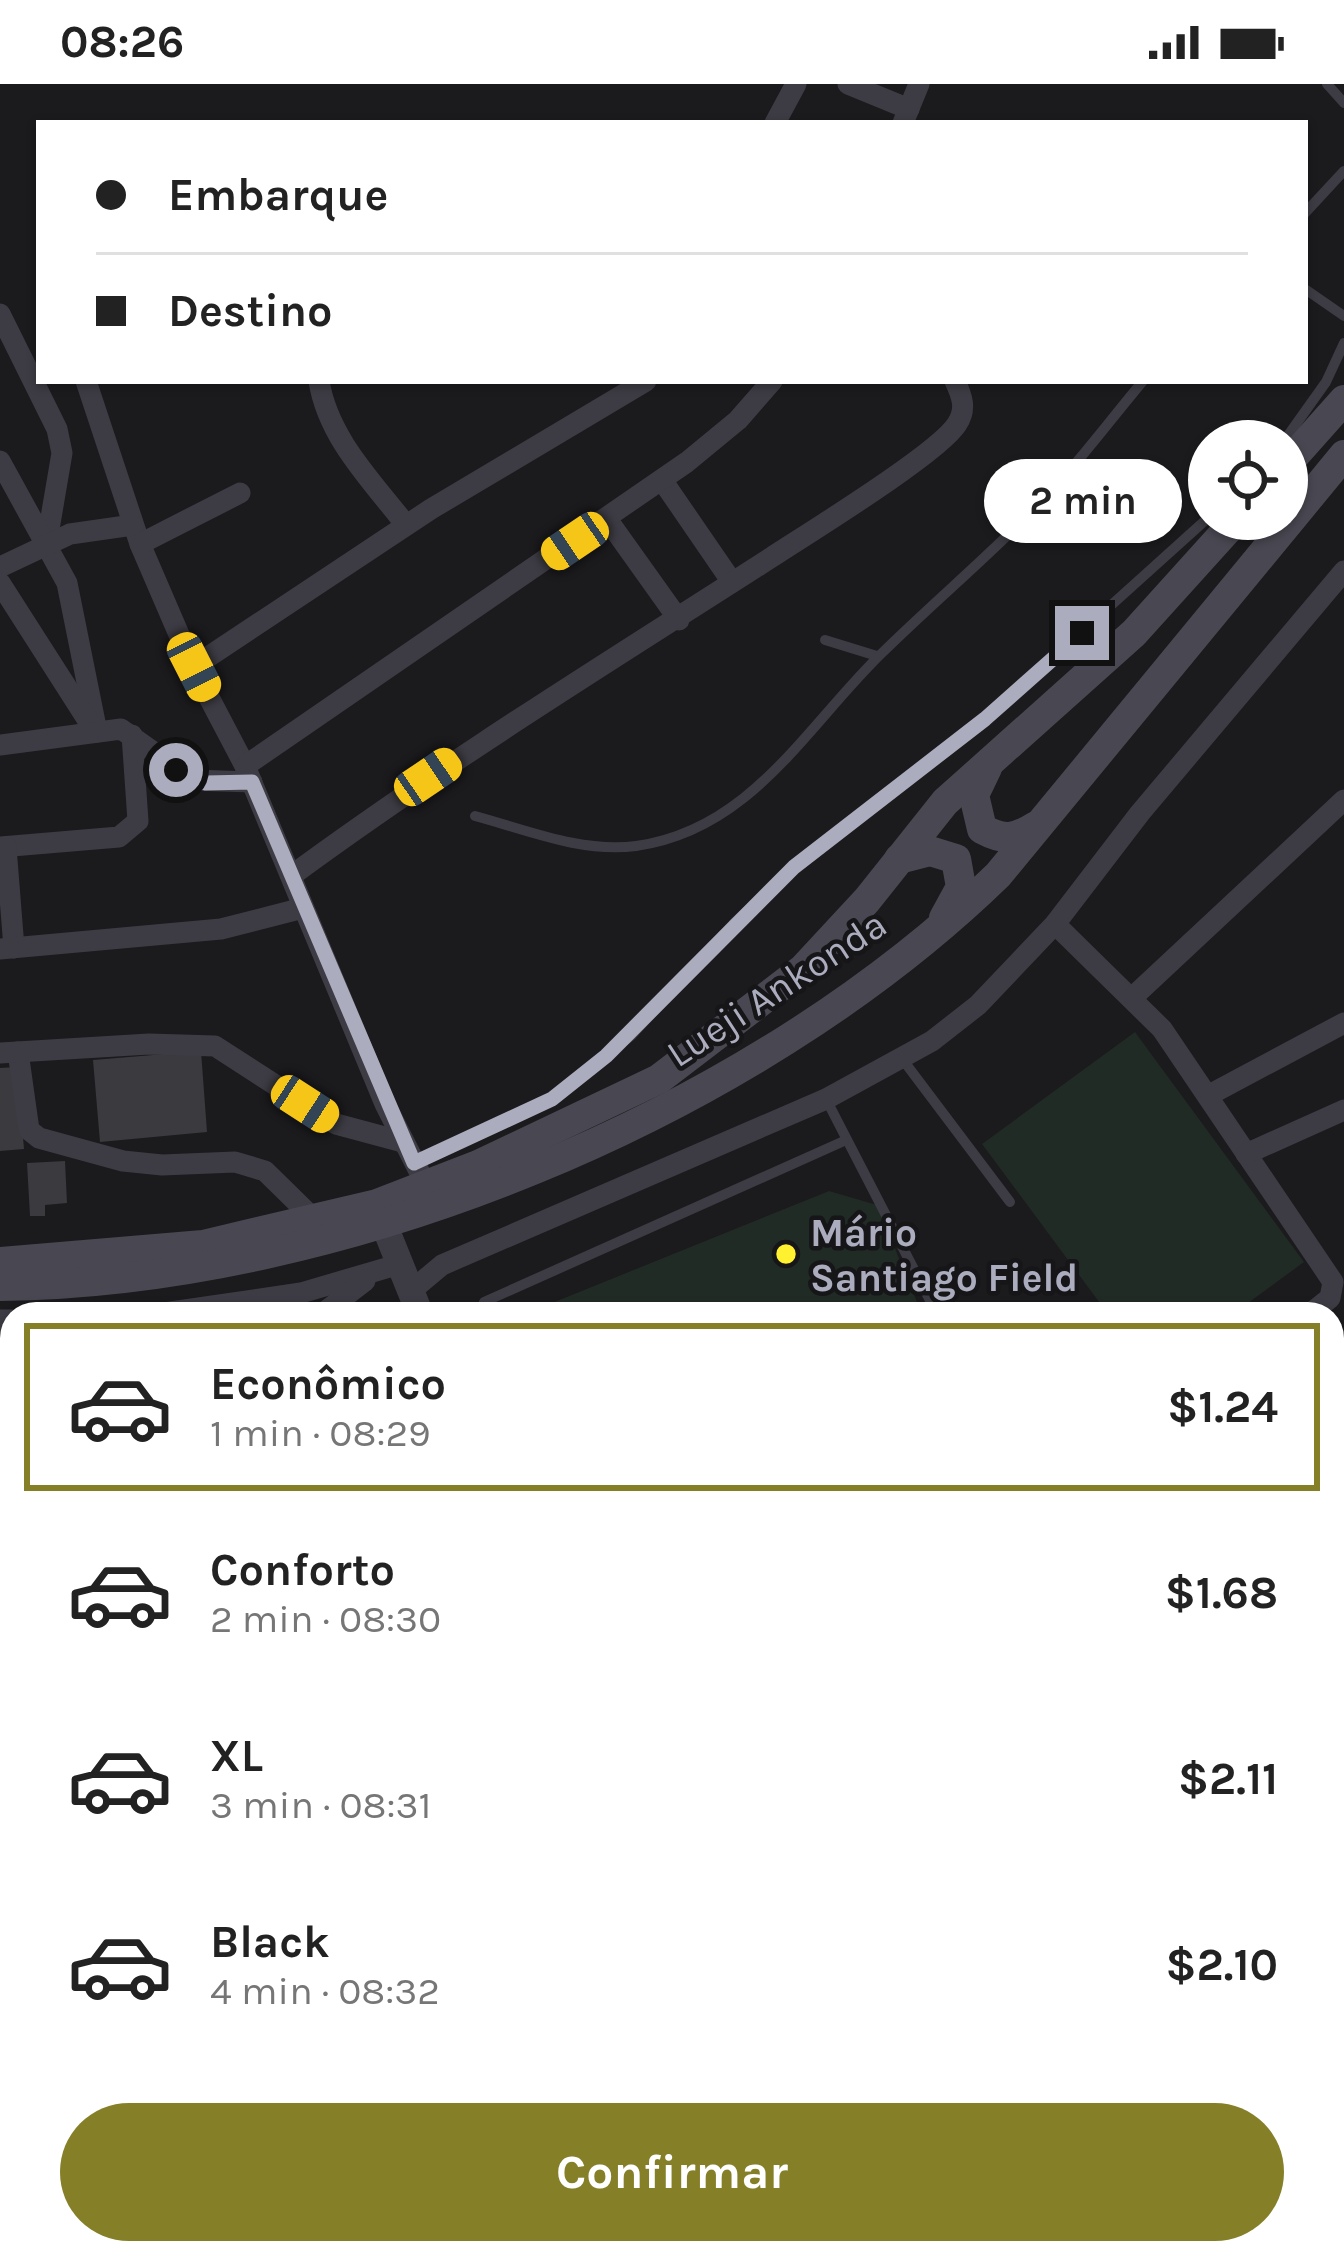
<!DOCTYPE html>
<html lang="pt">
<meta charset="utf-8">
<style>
body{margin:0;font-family:Karla,sans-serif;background:#f2f2f2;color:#222;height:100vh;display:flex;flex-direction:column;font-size:45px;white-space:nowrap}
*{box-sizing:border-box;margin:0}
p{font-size:39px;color:#767676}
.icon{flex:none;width:66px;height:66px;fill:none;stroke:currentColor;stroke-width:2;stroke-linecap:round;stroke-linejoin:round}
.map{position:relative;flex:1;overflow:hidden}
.side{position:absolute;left:0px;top:1218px;width:1344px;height:963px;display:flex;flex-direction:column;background:#fff;border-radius:36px 36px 0 0;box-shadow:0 3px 9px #0004}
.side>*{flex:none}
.top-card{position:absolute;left:36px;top:36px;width:1272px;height:264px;border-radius:0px;box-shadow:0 3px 9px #0004;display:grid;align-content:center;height:264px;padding:0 60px;background:#fff}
.controls{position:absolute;left:1188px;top:336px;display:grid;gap:24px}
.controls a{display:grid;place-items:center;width:120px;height:120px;border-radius:50%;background:#fff;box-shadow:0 3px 9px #0004;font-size:60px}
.end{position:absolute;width:54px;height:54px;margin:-27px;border:15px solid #abacbd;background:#111;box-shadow:0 0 0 6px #111}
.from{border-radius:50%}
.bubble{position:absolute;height:84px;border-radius:42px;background:#fff;box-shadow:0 3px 9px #0004;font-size:39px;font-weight:700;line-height:84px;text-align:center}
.car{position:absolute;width:36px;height:72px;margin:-36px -18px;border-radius:15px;box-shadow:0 0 9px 3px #0007;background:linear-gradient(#f5c518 24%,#345 0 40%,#f5c518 0 76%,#345 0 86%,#f5c518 0)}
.top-card b{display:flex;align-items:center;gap:42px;height:114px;font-size:45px}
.top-card b+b{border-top:3px solid #e0e0e0}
.top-card i{width:30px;height:30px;background:#222}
ul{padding:21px 0 0;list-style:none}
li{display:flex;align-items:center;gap:36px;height:168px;margin:0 24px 18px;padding:0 36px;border:6px solid transparent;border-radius:0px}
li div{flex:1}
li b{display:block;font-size:45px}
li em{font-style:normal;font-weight:700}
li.selected{border-color:#857f28}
li>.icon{width:108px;height:108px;stroke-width:1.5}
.cta{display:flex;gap:24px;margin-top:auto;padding:24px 60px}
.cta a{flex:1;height:138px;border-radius:72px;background:#857f28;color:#fff;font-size:48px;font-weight:700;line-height:138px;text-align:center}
.status{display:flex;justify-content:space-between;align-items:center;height:84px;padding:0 60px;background:#fff;direction:ltr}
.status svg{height:33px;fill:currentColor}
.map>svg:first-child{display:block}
</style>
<div class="status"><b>08:26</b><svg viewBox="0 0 49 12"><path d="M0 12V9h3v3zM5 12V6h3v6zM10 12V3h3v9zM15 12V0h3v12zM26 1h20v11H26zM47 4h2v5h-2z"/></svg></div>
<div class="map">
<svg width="1344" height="2180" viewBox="0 0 1344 2180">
<rect width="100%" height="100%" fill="#1b1a1d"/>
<g fill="#212b25">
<polygon points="1135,948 1304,1178 1233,1230 1108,1230 982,1060"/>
<polygon points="829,1107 877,1121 922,1230 545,1230 552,1219"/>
</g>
<g fill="#3a3a3f">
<polygon points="201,967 207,1048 100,1058 93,976"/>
<polygon points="17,983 24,1065 0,1067 0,984"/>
<polygon points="65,1077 67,1119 45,1121 45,1132 30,1132 27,1079"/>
</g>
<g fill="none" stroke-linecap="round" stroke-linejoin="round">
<g stroke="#3d3c44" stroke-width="10">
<polyline points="1327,0 1344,19"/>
<polyline points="1305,129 1344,87"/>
<polyline points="1305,205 1344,232"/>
<polyline points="1284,357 1326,298 1344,259"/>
<polyline points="825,556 877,572"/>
<path d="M 475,732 C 527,746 581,769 636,762 C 752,746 807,641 883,568 C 937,515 997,465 1049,410 C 1082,374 1112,334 1143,297"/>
<polyline points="903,976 1010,1118"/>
<polyline points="826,1015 937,1230"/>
<polyline points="416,1078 552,1014 632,951 733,840 794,783 985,635 1209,433"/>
<polyline points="480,1230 484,1218 844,1057"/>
</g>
<g stroke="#3d3c44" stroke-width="21">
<polyline points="848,0 909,25"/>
<polyline points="775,39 796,0"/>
<polyline points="903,39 919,0"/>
<polyline points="0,230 57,345 62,369 47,457"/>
<polyline points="86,297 140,460 193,583 245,682 385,1020 426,1101"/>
<path d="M 319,297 C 328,354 372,397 406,441"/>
<polyline points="0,377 67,499 97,648"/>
<polyline points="662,396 732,498"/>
<polyline points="607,435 679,536"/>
<polyline points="140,460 240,409"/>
<polyline points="0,483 70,450 133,441"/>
<polyline points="0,499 87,635"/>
<polyline points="193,583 431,425 646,297"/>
<polyline points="0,661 121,645 193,696 252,698"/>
<polyline points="245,682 687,378 738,336 772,297"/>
<polyline points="0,763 119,753 138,737 132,651"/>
<polyline points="6,763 14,864"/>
<path d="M 291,792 C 446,678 610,577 772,473 C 807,450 939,369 957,340 C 967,325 962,312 955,297"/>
<polyline points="1055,840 1162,945 1333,1198 1330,1214 1310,1230"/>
<polyline points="0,865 221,845 303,824"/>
<polyline points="1134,912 1344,716"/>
<polyline points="18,968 29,1046 39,1054 123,1077 162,1081 235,1078 265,1087 315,1136"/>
<polyline points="0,969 149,960 215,962 336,1040 403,1058"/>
<polyline points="1211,1010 1344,939"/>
<polyline points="1246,1070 1344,1026"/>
<polyline points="411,1207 442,1181 826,1015 932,957 978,921 1055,840 1140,729 1344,487"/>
<polyline points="157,1230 301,1209 400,1180"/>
<polyline points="322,1230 365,1197"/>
<polyline points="0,1236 12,1236"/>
<polyline points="1332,1355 1344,1344"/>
<polyline points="0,1361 12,1356"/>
<polyline points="0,1448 12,1487"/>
<polyline points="1332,1578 1344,1571"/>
<polyline points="1332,1755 1344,1751"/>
<polyline points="1332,1940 1344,1935"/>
<polyline points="0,1971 12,1967"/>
<polyline points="1332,2068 1344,2067"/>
<polyline points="134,2180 175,2169"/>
</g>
<g stroke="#3d3c44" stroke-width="27">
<polyline points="385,1143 420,1230"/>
<polyline points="801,2169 805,2180"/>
</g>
<g stroke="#494852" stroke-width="30">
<polyline points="1287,380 1344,316"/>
<path d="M 987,684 L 974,711 L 982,745 C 1004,757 1015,755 1036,742"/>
<polyline points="899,775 930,767 956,775 961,803 944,834"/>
<polyline points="0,1178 203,1161 377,1120 478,1081 659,995 803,885 867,816 945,718 1134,549 1237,435"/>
<path d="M 0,1202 C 344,1198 751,1031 998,791 L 1344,371"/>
</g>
</g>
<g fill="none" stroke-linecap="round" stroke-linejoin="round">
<polyline stroke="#abacbd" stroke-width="15" points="176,686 206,699 252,698 414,1079 552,1015 606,972 794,783 985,635 1082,549"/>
</g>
<circle fill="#fff12f" stroke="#161518" stroke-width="4.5" cx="786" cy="1170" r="12"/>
<g text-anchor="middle" stroke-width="9" stroke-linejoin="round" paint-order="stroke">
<g font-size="39" fill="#abacbd" stroke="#161518">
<text transform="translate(776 904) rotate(-33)" y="14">Lueji Ankonda</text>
</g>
<g font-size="39" font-weight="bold" fill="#abacbd" stroke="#161518" text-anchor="start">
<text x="810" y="1162">Mário<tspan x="810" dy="45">Santiago Field</tspan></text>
</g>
</g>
</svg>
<div class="controls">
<a><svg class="icon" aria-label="locate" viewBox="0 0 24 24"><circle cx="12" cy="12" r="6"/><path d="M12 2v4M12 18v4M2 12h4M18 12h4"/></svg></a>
</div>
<i class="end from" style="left:176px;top:686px"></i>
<i class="end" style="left:1082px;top:549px"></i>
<div class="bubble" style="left:984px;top:375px;width:198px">2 min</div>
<i class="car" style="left:575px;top:457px;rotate:236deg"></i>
<i class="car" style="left:194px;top:583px;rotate:153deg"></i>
<i class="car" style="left:428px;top:693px;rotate:56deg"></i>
<i class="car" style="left:305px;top:1020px;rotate:123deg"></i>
<div class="top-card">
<b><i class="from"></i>Embarque</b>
<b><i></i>Destino</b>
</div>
<section class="side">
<ul>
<li class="selected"><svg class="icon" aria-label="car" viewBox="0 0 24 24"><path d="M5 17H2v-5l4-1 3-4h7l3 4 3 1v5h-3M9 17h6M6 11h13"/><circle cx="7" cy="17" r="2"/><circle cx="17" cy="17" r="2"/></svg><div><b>Econômico</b><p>1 min · 08:29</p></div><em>$1.24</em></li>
<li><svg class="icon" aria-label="car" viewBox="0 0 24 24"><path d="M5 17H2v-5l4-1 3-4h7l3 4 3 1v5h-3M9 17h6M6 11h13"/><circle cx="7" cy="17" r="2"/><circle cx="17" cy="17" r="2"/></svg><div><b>Conforto</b><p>2 min · 08:30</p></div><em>$1.68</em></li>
<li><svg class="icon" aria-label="car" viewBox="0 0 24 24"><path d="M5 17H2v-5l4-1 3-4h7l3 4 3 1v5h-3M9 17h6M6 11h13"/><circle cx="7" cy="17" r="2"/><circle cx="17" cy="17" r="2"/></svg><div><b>XL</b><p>3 min · 08:31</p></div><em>$2.11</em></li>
<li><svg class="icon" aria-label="car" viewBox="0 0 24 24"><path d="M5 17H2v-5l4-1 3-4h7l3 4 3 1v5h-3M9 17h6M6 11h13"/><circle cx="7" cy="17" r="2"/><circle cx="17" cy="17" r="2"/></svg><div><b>Black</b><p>4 min · 08:32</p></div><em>$2.10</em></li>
</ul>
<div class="cta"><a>Confirmar</a></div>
</section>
</div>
